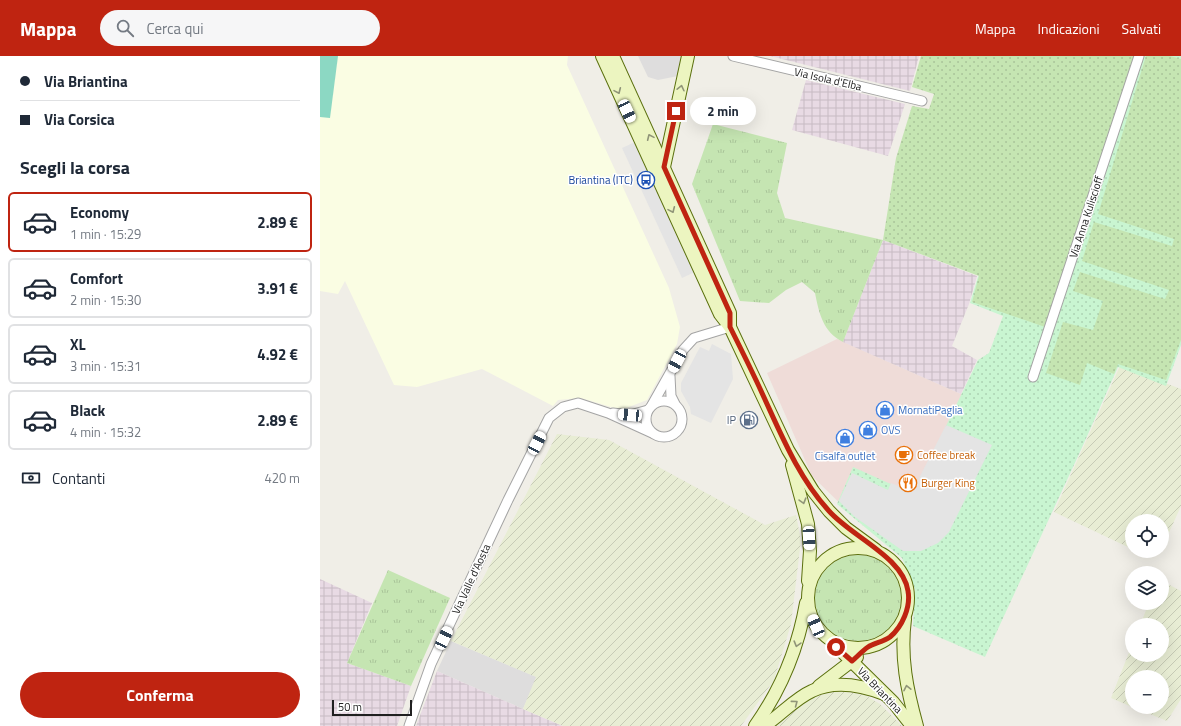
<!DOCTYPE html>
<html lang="it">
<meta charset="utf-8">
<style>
body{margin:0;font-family:"Titillium Web",sans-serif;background:#f6f6f7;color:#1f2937;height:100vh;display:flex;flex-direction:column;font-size:15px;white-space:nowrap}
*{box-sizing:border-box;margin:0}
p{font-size:13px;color:#747a83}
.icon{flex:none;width:22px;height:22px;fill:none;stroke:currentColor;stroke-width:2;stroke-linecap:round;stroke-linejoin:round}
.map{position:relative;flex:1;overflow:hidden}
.sheet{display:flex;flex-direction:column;background:#fff;width:320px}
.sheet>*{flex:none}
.banner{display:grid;align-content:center;height:88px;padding:0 20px;background:#fff}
.tools{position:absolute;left:805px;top:458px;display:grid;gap:8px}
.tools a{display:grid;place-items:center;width:44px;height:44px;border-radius:50%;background:#fff;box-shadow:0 4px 16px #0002;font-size:20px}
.scale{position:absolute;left:12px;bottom:10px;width:80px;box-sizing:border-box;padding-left:4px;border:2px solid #202020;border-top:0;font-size:11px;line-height:14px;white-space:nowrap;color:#202020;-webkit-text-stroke:3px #fff;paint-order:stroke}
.end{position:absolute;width:18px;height:18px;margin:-9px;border:5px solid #bf2411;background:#fff;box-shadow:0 0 0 2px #fff}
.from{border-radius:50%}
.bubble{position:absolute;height:28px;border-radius:14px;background:#fff;box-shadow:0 4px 16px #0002;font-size:13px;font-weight:700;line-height:28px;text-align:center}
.car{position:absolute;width:12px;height:24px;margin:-12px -6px;border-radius:5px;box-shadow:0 0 3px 1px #0007;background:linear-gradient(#fff 24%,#345 0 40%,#fff 0 76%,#345 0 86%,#fff 0)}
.banner b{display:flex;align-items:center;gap:14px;height:38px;font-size:15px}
.banner b+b{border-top:1px solid #e0e1e3}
.banner i{width:10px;height:10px;background:#1f2937}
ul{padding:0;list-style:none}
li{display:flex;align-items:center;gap:12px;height:60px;margin:0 8px 6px;padding:0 12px;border:2px solid #e0e1e3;border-radius:6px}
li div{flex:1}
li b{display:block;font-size:15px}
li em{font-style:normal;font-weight:700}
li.current{border-color:#bf2411}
li>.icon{width:36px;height:36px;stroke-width:1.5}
h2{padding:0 20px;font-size:18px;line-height:48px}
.pay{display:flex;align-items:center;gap:10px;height:44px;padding:0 20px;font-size:15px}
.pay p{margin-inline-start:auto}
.cta{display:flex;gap:8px;margin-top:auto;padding:8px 20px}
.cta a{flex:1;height:46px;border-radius:24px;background:#bf2411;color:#fff;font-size:16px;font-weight:700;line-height:46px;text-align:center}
header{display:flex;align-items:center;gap:24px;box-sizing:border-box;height:56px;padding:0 20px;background:#bf2411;color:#fff}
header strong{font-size:19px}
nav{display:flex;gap:22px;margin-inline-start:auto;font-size:14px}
.search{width:280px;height:36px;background:#f6f6f7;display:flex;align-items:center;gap:10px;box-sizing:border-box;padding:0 14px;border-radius:22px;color:#747a83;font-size:15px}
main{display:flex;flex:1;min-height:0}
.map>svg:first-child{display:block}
</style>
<header>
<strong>Mappa</strong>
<div class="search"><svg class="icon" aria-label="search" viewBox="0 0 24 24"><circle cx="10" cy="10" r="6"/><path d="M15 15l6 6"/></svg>Cerca qui</div>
<nav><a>Mappa</a><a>Indicazioni</a><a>Salvati</a></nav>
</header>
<main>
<section class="sheet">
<div class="banner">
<b><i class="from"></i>Via Briantina</b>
<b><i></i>Via Corsica</b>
</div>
<h2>Scegli la corsa</h2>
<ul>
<li class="current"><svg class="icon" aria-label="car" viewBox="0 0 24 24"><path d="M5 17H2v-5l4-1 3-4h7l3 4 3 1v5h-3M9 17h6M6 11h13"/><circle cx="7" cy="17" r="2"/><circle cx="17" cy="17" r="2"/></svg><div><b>Economy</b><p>1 min · 15:29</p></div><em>2.89 €</em></li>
<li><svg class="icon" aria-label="car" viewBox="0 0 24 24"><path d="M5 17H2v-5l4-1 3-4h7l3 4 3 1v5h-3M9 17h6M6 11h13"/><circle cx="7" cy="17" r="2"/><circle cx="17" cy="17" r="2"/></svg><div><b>Comfort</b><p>2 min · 15:30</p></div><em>3.91 €</em></li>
<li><svg class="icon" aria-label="car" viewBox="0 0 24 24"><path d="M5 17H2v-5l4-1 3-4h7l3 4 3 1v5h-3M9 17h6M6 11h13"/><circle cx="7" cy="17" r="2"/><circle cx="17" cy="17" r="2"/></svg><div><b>XL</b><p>3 min · 15:31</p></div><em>4.92 €</em></li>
<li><svg class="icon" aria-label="car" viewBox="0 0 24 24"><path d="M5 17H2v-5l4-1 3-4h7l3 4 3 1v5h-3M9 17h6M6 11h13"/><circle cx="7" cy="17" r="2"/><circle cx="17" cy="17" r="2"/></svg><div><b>Black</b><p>4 min · 15:32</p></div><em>2.89 €</em></li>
</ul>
<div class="pay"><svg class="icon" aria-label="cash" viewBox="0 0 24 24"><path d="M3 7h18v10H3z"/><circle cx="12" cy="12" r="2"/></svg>Contanti<p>420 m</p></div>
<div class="cta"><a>Conferma</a></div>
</section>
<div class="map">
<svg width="861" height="670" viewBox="0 0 861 670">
<defs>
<pattern id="industrial-grid" width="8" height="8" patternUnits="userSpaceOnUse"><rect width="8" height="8" fill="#e8dae4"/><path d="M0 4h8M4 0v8" fill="none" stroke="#c7bbc3"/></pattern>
<pattern id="farmland-furrows" width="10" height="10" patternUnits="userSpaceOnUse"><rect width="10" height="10" fill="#e8edd4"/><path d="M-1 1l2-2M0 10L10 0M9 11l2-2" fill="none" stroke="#c7cbb6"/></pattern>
<pattern id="grass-tufts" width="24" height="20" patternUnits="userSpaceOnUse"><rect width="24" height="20" fill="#c5e5b2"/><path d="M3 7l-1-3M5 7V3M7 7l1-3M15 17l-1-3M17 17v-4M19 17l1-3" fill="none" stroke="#a9c499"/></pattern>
<pattern id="park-dots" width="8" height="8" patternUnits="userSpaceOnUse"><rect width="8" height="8" fill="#c9f5d1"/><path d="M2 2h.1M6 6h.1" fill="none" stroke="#acd2b3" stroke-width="1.8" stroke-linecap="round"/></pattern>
<pattern id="garden-dots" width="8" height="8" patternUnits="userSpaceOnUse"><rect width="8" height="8" fill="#c5e5b2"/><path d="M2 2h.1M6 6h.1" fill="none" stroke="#a9c499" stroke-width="1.8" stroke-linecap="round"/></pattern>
</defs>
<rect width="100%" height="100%" fill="#f0eee7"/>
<g fill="#dedddd">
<polygon points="318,0 363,0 358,20 338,24 328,21"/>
<polygon points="131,585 217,621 203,653 117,615"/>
</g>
<polygon fill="#efdcd8" points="517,283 641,338 668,369 629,476 534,461 492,420 447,317"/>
<g fill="url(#industrial-grid)">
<polygon points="450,0 599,0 590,35"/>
<polygon points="486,24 585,48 568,100 472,74"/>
<polygon points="563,184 657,220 649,248 632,290 657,304 641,338 523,286"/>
<polygon points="0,523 52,547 27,607 91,630 77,670 0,670"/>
<polygon points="117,615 203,653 243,670 96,670"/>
</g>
<polygon fill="#fafde3" points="0,0 248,0 247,9 349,232 360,271 357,288 327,344 301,354 261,342 238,344 233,350 162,313 97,331 74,329 25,225 18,238 0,235"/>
<g fill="url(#farmland-furrows)">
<polygon points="800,310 861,333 861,450 842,492 842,465 812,465 812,493 734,456"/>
<polygon points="237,378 289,384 445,469 476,459 481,484 471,568 454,624 421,670 243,670 203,653 216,621 131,585"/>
<polygon points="842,525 861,535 861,643 847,665 813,651 842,651 842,621 812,621 812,651 791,642 812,589 812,599 842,599 842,569 820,569 829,547 842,547"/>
<polygon points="519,634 545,639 560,648 582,670 454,670 494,640"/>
</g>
<g fill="url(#grass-tufts)">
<path d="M 393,68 L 467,87 L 457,137 L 465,162 L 563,184 L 523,286 C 503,276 499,257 495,237 L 482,226 L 466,234 L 449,247 L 420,245 L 372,128 Z"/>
<circle cx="538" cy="542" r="43"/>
<polygon points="68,514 130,542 91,630 27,607"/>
</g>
<polygon fill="url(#park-dots)" points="706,0 861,0 861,289 846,330 798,311 760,396 665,601 593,570 595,533 582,502 517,448 533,411 593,438 658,304 669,297 683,260 650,247 698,90"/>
<g fill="url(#garden-dots)">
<polygon points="601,0 814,0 725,271 652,246 659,220 563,184 576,102 592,50 609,53 614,38 592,31"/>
<polygon points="826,0 850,0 861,3 861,284 846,324 798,308 794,318 767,307 760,329 726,317 743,266 773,274 783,245 753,235 760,216 845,243 849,234 762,205 774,166 852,190 854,183 778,158"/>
</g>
<polygon fill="#8cd8c3" points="0,0 18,0 10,62 0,61"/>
<g fill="#e4e4e4">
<polygon points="317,85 377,215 362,222 302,92"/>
<polygon points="392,288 411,298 413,323 391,367 371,358 370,351 361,335 361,327 380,291 389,295"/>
<polygon points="626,369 672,389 629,476 618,487 601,495 583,495 535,461 519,445 532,417 568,434 571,427 592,436"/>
</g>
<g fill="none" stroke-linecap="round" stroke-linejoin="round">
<defs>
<g id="street">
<polyline points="413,0 602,45"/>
<polyline points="350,320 351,340 355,348"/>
<polyline points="713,321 819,0"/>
<circle cx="344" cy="363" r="18"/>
<polyline points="332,349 363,294 374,282 410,271"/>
<polyline points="293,357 310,359 328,354"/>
<polyline points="89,670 111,608 188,444 229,362 243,351 258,347 288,357 332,377"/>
</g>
<g id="secondary">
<polyline points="282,0 400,258 410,271 468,394 493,435 509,455 526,472 556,494"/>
<polyline points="293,0 410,257 410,271"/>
<polyline points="344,111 368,0"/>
<polyline points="472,409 488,468 490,495 488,525"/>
<circle cx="538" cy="542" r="50"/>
<path d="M 585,563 C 580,601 587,634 597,670"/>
<polyline points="514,588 573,646 592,670"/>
<polyline points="499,630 537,601"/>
<path d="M 435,670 C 462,632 478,593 486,547"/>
<path d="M 444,670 C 460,660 474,643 492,635 C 515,624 541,629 564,638"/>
</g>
</defs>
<use href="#street" stroke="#a4a4a4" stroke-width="11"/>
<use href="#secondary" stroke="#5b700e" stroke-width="14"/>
<use href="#street" stroke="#fff" stroke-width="9"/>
<use href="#secondary" stroke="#ecf5c0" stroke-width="12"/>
</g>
<defs><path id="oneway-chevron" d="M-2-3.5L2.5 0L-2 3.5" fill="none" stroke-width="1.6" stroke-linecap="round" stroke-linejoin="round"/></defs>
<g stroke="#909578">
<use href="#oneway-chevron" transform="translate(361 32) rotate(-77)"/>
<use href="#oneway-chevron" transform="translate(298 35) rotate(66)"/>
<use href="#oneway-chevron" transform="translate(330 81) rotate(-114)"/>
<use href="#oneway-chevron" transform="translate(352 154) rotate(66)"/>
<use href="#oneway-chevron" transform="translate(483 445) rotate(74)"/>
<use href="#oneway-chevron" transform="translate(477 588) rotate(106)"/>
<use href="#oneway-chevron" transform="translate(587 632) rotate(-102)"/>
<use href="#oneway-chevron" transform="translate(475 647) rotate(-37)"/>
</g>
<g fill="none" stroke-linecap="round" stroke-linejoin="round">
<path stroke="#bf2411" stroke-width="5" d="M 356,55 L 344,111 L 410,257 L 410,271 C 421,293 432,315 442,337 C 461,378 478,421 509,455 C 532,481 583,501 588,535 C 591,551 582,571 570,581 C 563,586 554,587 548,591 C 542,595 537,601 532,605 L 516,591"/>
</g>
<defs>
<symbol id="bus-ring" viewBox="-11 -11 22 22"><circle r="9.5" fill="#fff" stroke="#1a4fb4" stroke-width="1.5"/><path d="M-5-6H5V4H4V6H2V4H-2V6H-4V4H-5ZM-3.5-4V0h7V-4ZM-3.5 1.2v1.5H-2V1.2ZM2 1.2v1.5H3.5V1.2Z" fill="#1a4fb4"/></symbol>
<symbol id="shop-ring" viewBox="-11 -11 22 22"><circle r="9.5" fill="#fff" stroke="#3f7fe0" stroke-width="1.5"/><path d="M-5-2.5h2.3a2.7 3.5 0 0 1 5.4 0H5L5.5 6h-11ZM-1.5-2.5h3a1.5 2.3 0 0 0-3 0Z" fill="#3f7fe0"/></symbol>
<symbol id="fuel-ring" viewBox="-11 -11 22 22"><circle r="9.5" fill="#fff" stroke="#5c6f8a" stroke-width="1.5"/><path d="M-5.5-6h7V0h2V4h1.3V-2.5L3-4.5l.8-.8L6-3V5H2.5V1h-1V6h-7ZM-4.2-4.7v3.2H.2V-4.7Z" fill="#5c6f8a"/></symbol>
<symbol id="cafe-ring" viewBox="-11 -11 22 22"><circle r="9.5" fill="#fff" stroke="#e8710a" stroke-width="1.5"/><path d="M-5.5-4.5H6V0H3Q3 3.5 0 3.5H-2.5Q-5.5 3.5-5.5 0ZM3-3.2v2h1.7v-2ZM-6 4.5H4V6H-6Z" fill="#e8710a"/></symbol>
<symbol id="restaurant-ring" viewBox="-11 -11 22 22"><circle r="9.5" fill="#fff" stroke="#e8710a" stroke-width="1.5"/><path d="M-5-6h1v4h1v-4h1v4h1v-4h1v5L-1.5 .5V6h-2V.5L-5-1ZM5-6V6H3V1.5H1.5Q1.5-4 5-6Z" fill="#e8710a"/></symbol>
</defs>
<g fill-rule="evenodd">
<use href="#bus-ring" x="316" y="114" width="20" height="20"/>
<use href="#shop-ring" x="555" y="344" width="20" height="20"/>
<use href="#fuel-ring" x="419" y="354" width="20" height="20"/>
<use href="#shop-ring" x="538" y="364" width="20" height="20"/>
<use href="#shop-ring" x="515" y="372" width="20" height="20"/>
<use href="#cafe-ring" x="574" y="389" width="20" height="20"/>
<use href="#restaurant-ring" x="578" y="417" width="20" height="20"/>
</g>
<g text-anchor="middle" stroke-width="3" stroke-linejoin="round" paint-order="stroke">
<g font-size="11" fill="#202020" stroke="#fff">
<text transform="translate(508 23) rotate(13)" y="4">Via Isola d'Elba</text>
<text transform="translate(766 161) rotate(-72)" y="4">Via Anna Kuliscioff</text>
<text transform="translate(151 523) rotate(-65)" y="4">Via Valle d'Aosta</text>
<text transform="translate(560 634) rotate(46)" y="4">Via Briantina</text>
</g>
<g font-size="11" fill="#164399" stroke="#fff" text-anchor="end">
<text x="313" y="128">Briantina (ITC)</text>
</g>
<g font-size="11" fill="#366cbe" stroke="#fff" text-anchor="start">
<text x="578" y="358">MornatiPaglia</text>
<text x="561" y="378">OVS</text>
<text x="525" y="404" text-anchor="middle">Cisalfa outlet</text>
</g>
<g font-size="11" fill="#4e5e75" stroke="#fff" text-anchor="end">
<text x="416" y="368">IP</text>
</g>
<g font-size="11" fill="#c56008" stroke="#fff" text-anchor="start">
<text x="597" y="403">Coffee break</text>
<text x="601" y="431">Burger King</text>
</g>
</g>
</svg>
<div class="tools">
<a><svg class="icon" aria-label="locate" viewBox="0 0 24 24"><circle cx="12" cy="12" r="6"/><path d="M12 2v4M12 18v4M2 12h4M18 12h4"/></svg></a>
<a><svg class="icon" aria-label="layers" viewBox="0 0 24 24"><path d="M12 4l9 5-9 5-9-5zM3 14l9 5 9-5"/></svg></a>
<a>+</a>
<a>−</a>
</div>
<div class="scale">50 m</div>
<i class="end from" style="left:516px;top:591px"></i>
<i class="end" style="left:356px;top:55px"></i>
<div class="bubble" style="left:370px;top:41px;width:66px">2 min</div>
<i class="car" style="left:307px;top:55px;rotate:155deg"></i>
<i class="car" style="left:357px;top:305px;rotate:208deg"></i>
<i class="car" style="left:310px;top:359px;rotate:275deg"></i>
<i class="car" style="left:217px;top:387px;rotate:27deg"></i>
<i class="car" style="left:489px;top:482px;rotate:177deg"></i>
<i class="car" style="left:496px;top:570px;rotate:337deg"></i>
<i class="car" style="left:124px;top:582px;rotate:25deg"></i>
</div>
</main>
